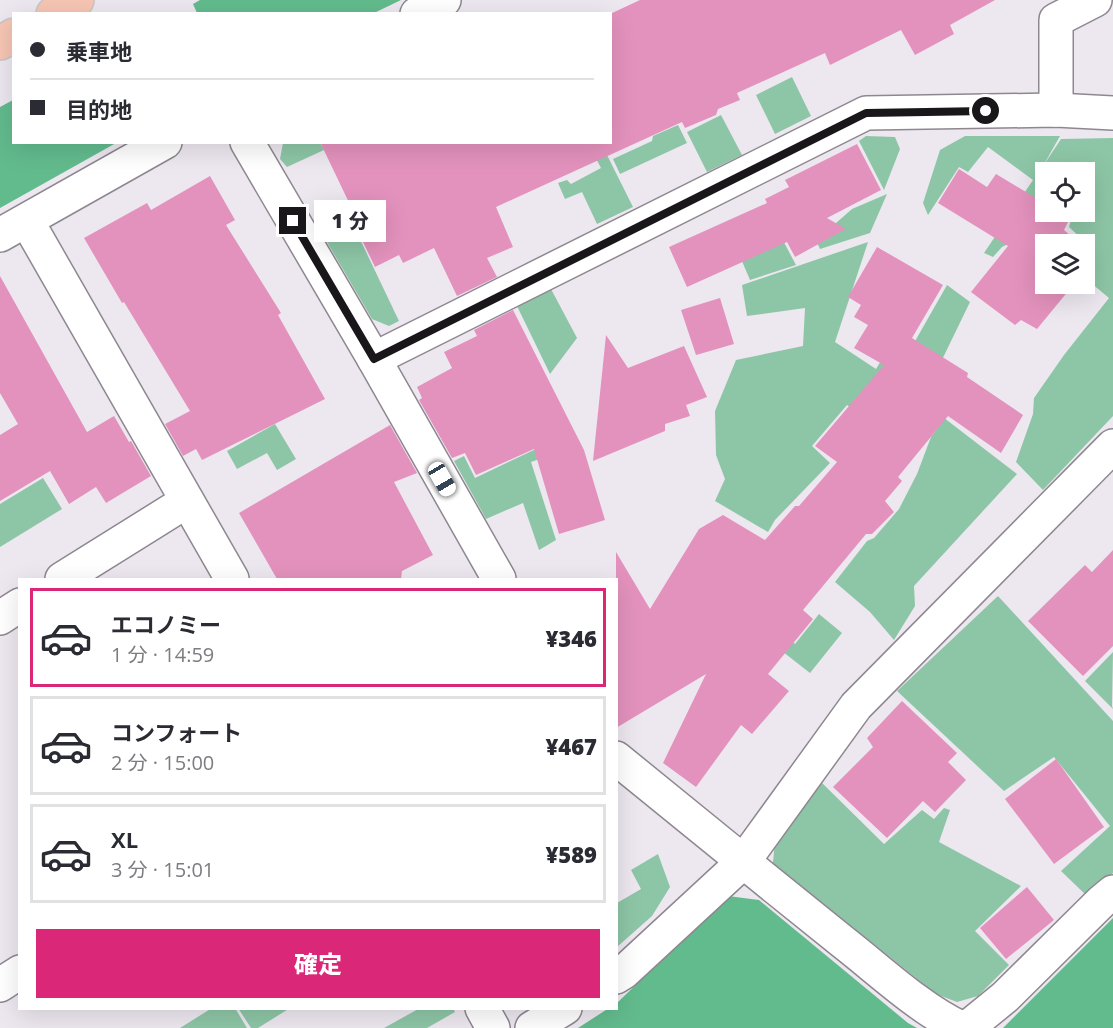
<!DOCTYPE html>
<html lang="ja">
<meta charset="utf-8">
<style>
body{margin:0;font-family:"Open Sans","Noto Sans JP",sans-serif;background:#f2f2f3;color:#2b2b33;height:100vh;display:flex;flex-direction:column;font-size:22px;white-space:nowrap}
*{box-sizing:border-box;margin:0}
p{font-size:20px;color:#7c7c81}
.icon{flex:none;width:33px;height:33px;fill:none;stroke:currentColor;stroke-width:2;stroke-linecap:round;stroke-linejoin:round}
.map{position:relative;flex:1;overflow:hidden}
.details{position:absolute;left:18px;top:578px;width:600px;height:432px;display:flex;flex-direction:column;background:#fff;border-radius:0px;box-shadow:0 6px 24px #0002}
.details>*{flex:none}
.hud{position:absolute;left:12px;top:12px;width:600px;height:132px;border-radius:0px;box-shadow:0 6px 24px #0002;display:grid;align-content:center;height:132px;padding:0 18px;background:#fff}
.tools{position:absolute;left:1035px;top:162px;display:grid;gap:12px}
.tools a{display:grid;place-items:center;width:60px;height:60px;border-radius:0px;background:#fff;box-shadow:0 6px 24px #0002;font-size:30px}
.end{position:absolute;width:27px;height:27px;margin:-14px;border:8px solid #19171a;background:#fff;box-shadow:0 0 0 3px #fff}
.from{border-radius:50%}
.bubble{position:absolute;height:42px;border-radius:0px;background:#fff;box-shadow:0 6px 24px #0002;font-size:20px;font-weight:800;line-height:42px;text-align:center}
.car{position:absolute;width:18px;height:36px;margin:-18px -9px;border-radius:8px;box-shadow:0 0 4px 2px #0007;background:linear-gradient(#fff 24%,#345 0 40%,#fff 0 76%,#345 0 86%,#fff 0)}
.hud b{display:flex;align-items:center;gap:21px;height:57px;font-size:22px}
.hud b+b{border-top:2px solid #e1e1e2}
.hud i{width:15px;height:15px;background:#2b2b33}
ul{padding:10px 0 0;list-style:none}
li{display:flex;align-items:center;gap:18px;height:99px;margin:0 12px 9px;padding:0 6px;border:3px solid #e1e1e2;border-radius:0px}
li div{flex:1}
li b{display:block;font-size:22px}
li em{font-style:normal;font-weight:800}
li.on{border-color:#db2777}
li>.icon{width:54px;height:54px;stroke-width:1.5}
.action{display:flex;gap:12px;margin-top:auto;padding:12px 18px}
.action a{flex:1;height:69px;border-radius:0px;background:#db2777;color:#fff;font-size:24px;font-weight:800;line-height:69px;text-align:center}
.map>svg:first-child{display:block}
</style>
<div class="map">
<svg width="1113" height="1028" viewBox="0 0 1113 1028">
<rect width="100%" height="100%" fill="#ede7f0"/>
<g fill="#8dc6a6">
<polygon points="792,77 811,116 775,134 756,95"/>
<polygon points="721,115 742,155 707,172 687,132"/>
<polygon points="678,125 687,143 620,174 613,159 652,141 653,136"/>
<polygon points="866,136 895,137 900,149 884,190 859,141"/>
<polygon points="965,136 1060,136 1043,166 1061,139 1113,138 1113,416 1043,490 1016,462 1033,414 1034,398 1064,355 1109,298 1085,278 1085,246 1086,243 1069,227 1073,213 1071,212 1084,212 1084,172 1046,172 1045,203 1008,244 1002,247 993,257 984,253 1033,180 988,147 968,172 959,167 928,215 923,203 940,150"/>
<polygon points="283,143 320,143 324,150 287,167 280,159"/>
<polygon points="588,143 601,143 633,207 597,224 582,192 565,199 558,183 567,180 571,184 601,168"/>
<polygon points="887,194 870,233 820,249 813,234 836,223 852,209"/>
<polygon points="346,210 399,321 389,326 372,319 317,225"/>
<polygon points="778,231 796,265 750,280 733,240"/>
<polygon points="868,242 835,342 876,369 882,359 902,364 947,285 970,302 922,401 1017,474 914,586 915,606 894,640 870,612 835,582 867,541 874,538 899,509 917,474 931,437 937,429 864,419 847,405 812,446 830,463 775,520 768,532 715,501 725,479 716,455 715,411 736,360 803,346 805,308 747,316 742,285"/>
<polygon points="551,289 577,338 550,374 517,306"/>
<polygon points="275,424 296,459 277,470 267,453 237,469 227,451"/>
<polygon points="538,448 565,450 531,462 556,540 539,550 523,503 486,519 454,461 464,456 475,478"/>
<polygon points="43,478 62,509 0,547 0,504"/>
<polygon points="998,596 1113,721 1113,873 1087,896 1061,871 1110,826 1054,757 1004,791 897,691"/>
<polygon points="819,614 842,633 810,673 778,648 787,637 795,644"/>
<polygon points="1113,652 1112,706 1113,709 1085,681"/>
<polygon points="820,781 884,844 922,810 934,819 944,808 950,810 939,842 1021,886 975,931 1009,965 978,996 957,1002 936,994 773,863 775,840"/>
<polygon points="658,854 670,887 652,916 617,947 617,903 641,889 631,870"/>
<polygon points="212,1008 235,1008 247,1028 180,1028"/>
<polygon points="238,1008 290,1008 258,1028 251,1028"/>
<polygon points="420,1008 453,1008 455,1012 427,1028 384,1028"/>
</g>
<g fill="#62bb8d">
<polygon points="200,0 401,0 374,13 197,13 193,4"/>
<polygon points="13,100 14,142 116,143 0,208 0,107"/>
<polygon points="728,896 759,900 908,1023 917,1028 578,1028 609,1008 616,1008 617,1003"/>
<polygon points="1113,918 1113,1028 1003,1028"/>
</g>
<g fill="#e392bd">
<polygon points="640,0 995,0 950,25 954,34 915,55 901,30 830,65 825,53 737,93 740,100 718,109 716,115 685,128 682,122 496,207 513,247 487,258 497,277 457,296 434,248 403,263 399,255 375,267 350,215 354,213 320,142 610,142 610,14"/>
<polygon points="857,144 881,190 827,218 846,229 795,257 787,242 687,287 669,247 767,203 765,199 789,187 785,180"/>
<polygon points="959,169 987,187 996,174 1046,204 1046,212 1073,212 1064,230 1080,244 1046,244 1046,284 1074,284 1037,329 1021,320 1015,325 971,292 1008,246 938,203"/>
<polygon points="210,176 235,220 226,225 281,313 278,315 325,399 202,460 196,449 183,456 165,424 190,411 124,302 122,303 84,238 147,203 151,210"/>
<polygon points="877,247 943,285 912,338 968,373 967,377 1023,415 1001,453 948,416 898,477 902,481 885,501 894,512 872,534 866,534 803,610 813,619 768,674 789,691 752,734 741,725 696,787 663,763 706,674 616,728 616,552 650,609 699,529 723,515 765,540 795,506 799,506 837,462 815,446 884,365 854,348 868,325 854,317 861,305 848,297"/>
<polygon points="1084,248 1088,252 1088,265 1084,270"/>
<polygon points="0,276 87,432 114,416 129,442 131,441 151,476 106,503 96,487 69,504 50,471 0,501 0,435 18,424 0,393"/>
<polygon points="720,298 734,344 696,355 681,310"/>
<polygon points="513,310 584,450 605,520 559,534 534,449 476,475 465,453 452,458 419,400 422,398 417,387 452,368 444,352 477,336 474,330"/>
<polygon points="606,335 628,368 684,346 707,397 686,405 690,416 665,424 665,431 593,461"/>
<polygon points="390,425 417,473 394,482 433,555 402,571 401,579 277,579 239,513"/>
<polygon points="1113,550 1113,646 1083,676 1028,621 1085,565 1092,572"/>
<polygon points="902,701 957,753 948,762 966,780 935,812 923,801 887,838 833,787 873,747 867,738"/>
<polygon points="1056,759 1104,827 1054,864 1005,799"/>
<polygon points="1027,887 1054,920 1006,959 980,928"/>
</g>
<g fill="none" stroke-linecap="round" stroke-linejoin="round">
<defs>
<g id="minor">
<polyline points="417,14 444,0"/>
<polyline points="1056,110 1056,20 1095,0"/>
<polyline points="247,142 374,359 499,579"/>
<polyline points="27,221 232,579"/>
<polyline points="0,235 165,142"/>
<polyline points="374,359 866,113 1056,110 1113,113"/>
<polyline points="62,579 187,501"/>
<polyline points="0,618 20,605"/>
<path d="M 616,758 C 692,820 767,881 843,942 C 879,970 920,1009 961,1028"/>
<polyline points="616,977 624,972 743,862 856,706 1113,446"/>
<polyline points="0,985 20,972"/>
<polyline points="482,1008 493,1028"/>
<polyline points="532,1028 565,1008"/>
<polyline points="967,1028 1005,997 1101,902 1113,892"/>
</g>
<g id="highway">
<polyline points="53,14 77,0"/>
<polyline points="0,43 14,35"/>
</g>
</defs>
<use href="#minor" stroke="#8e8790" stroke-width="36"/>
<use href="#highway" stroke="#c8c7c8" stroke-width="36"/>
<use href="#minor" stroke="#fff" stroke-width="33"/>
<use href="#highway" stroke="#f7c5b3" stroke-width="33"/>
</g>
<g fill="none" stroke-linecap="round" stroke-linejoin="round">
<polyline stroke="#19171a" stroke-width="8" points="293,221 374,359 866,113 986,111"/>
</g>
</svg>
<div class="tools">
<a><svg class="icon" aria-label="locate" viewBox="0 0 24 24"><circle cx="12" cy="12" r="6"/><path d="M12 2v4M12 18v4M2 12h4M18 12h4"/></svg></a>
<a><svg class="icon" aria-label="layers" viewBox="0 0 24 24"><path d="M12 4l9 5-9 5-9-5zM3 14l9 5 9-5"/></svg></a>
</div>
<i class="end from" style="left:986px;top:111px"></i>
<i class="end" style="left:293px;top:221px"></i>
<div class="bubble" style="left:314px;top:200px;width:72px">1 分</div>
<i class="car" style="left:442px;top:479px;rotate:150deg"></i>
<div class="hud">
<b><i class="from"></i>乗車地</b>
<b><i></i>目的地</b>
</div>
<section class="details">
<ul>
<li class="on"><svg class="icon" aria-label="car" viewBox="0 0 24 24"><path d="M5 17H2v-5l4-1 3-4h7l3 4 3 1v5h-3M9 17h6M6 11h13"/><circle cx="7" cy="17" r="2"/><circle cx="17" cy="17" r="2"/></svg><div><b>エコノミー</b><p>1 分 · 14:59</p></div><em>¥346</em></li>
<li><svg class="icon" aria-label="car" viewBox="0 0 24 24"><path d="M5 17H2v-5l4-1 3-4h7l3 4 3 1v5h-3M9 17h6M6 11h13"/><circle cx="7" cy="17" r="2"/><circle cx="17" cy="17" r="2"/></svg><div><b>コンフォート</b><p>2 分 · 15:00</p></div><em>¥467</em></li>
<li><svg class="icon" aria-label="car" viewBox="0 0 24 24"><path d="M5 17H2v-5l4-1 3-4h7l3 4 3 1v5h-3M9 17h6M6 11h13"/><circle cx="7" cy="17" r="2"/><circle cx="17" cy="17" r="2"/></svg><div><b>XL</b><p>3 分 · 15:01</p></div><em>¥589</em></li>
</ul>
<div class="action"><a>確定</a></div>
</section>
</div>
